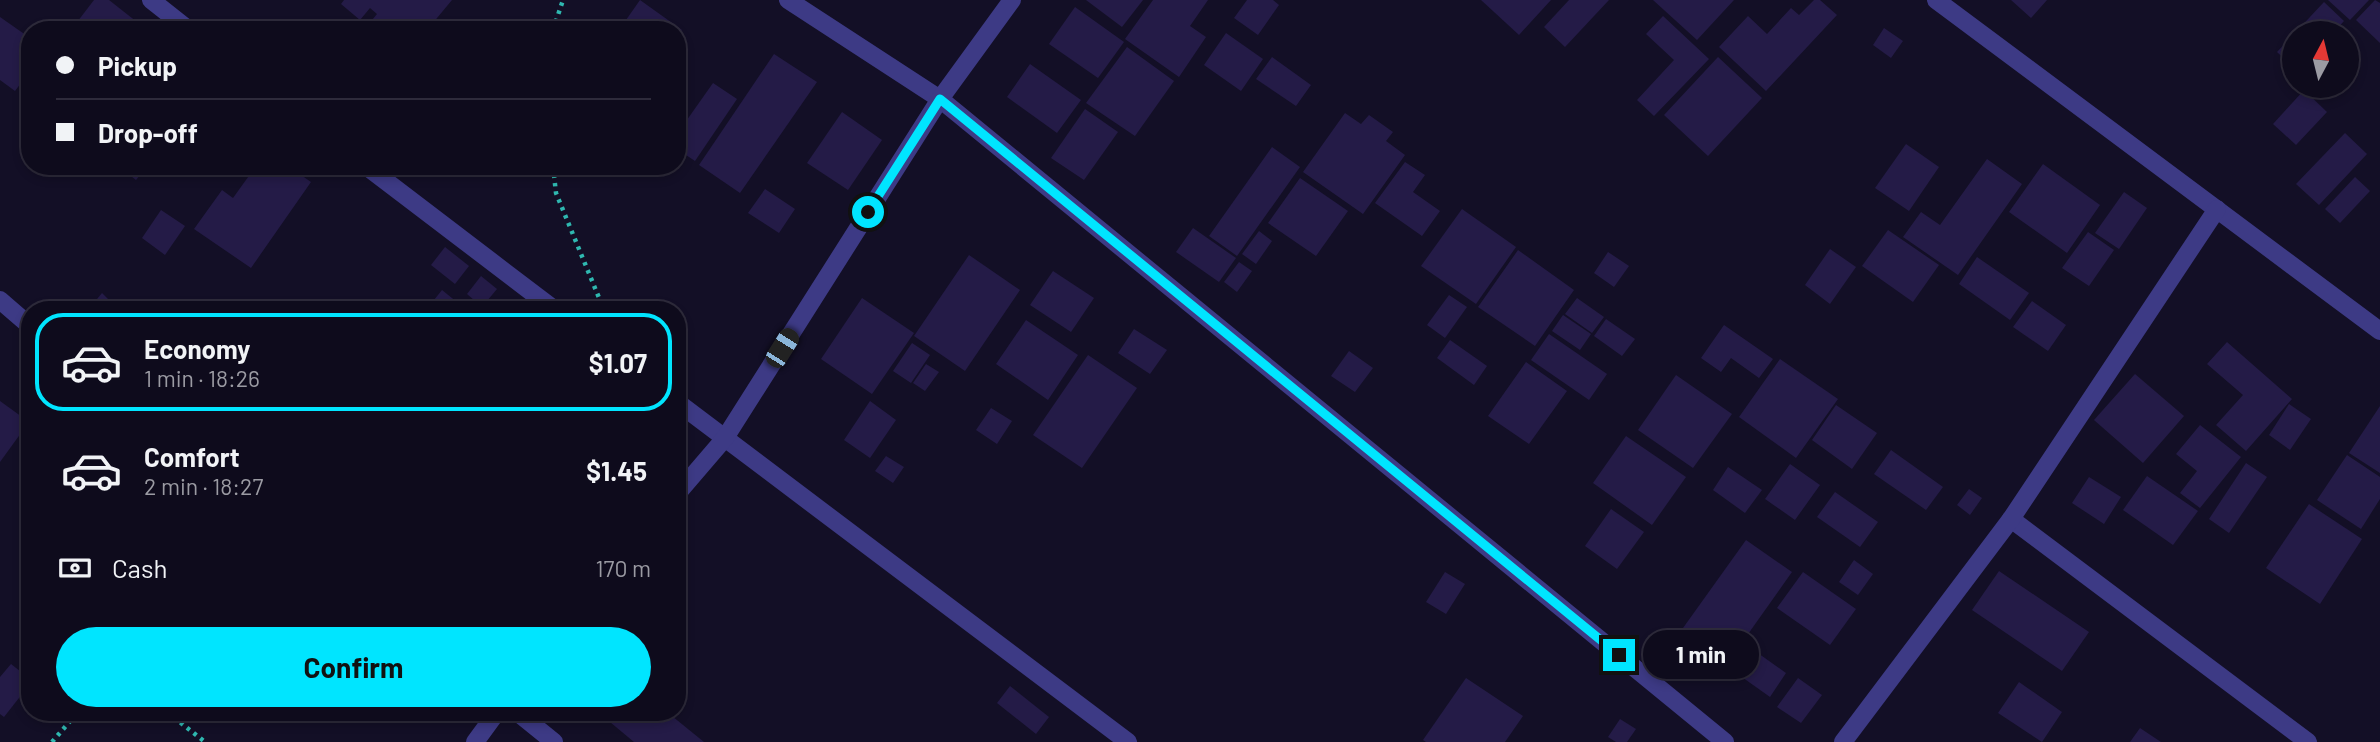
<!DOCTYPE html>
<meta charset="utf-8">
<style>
body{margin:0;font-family:Barlow,sans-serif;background:#171425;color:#f1f3f6;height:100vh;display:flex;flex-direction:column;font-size:26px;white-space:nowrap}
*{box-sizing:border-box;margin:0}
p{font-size:23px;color:#9b9ba3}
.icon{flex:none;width:38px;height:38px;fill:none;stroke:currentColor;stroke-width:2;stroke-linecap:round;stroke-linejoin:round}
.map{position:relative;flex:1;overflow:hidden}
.sheet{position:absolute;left:21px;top:301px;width:665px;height:420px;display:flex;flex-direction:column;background:#0e0b1c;border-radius:28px;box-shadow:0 4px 10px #0003,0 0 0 2px #2e2b3b}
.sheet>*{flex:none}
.banner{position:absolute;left:21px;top:21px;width:665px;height:154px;border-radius:28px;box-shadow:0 4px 10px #0003,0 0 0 2px #2e2b3b;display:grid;align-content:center;height:154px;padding:0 35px;background:#0e0b1c}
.needle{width:46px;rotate:7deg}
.controls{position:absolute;left:2282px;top:21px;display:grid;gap:14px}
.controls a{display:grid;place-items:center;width:77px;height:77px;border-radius:50%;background:#0e0b1c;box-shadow:0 4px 10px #0003,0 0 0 2px #2e2b3b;font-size:35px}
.end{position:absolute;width:32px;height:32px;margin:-16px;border:9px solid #00e5ff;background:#111;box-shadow:0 0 0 4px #111}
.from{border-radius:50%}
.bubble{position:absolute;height:49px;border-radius:24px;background:#0e0b1c;box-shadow:0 4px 10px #0003,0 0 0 2px #2e2b3b;font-size:23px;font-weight:700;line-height:49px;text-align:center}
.car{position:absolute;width:21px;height:42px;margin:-21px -10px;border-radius:9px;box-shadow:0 0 5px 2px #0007;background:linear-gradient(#222 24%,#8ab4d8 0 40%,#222 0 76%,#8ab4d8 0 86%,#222 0)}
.banner b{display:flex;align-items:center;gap:24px;height:66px;font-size:26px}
.banner b+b{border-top:2px solid #2e2b3b}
.banner i{width:18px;height:18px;background:#f1f3f6}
ul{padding:12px 0 0;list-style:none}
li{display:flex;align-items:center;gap:21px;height:98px;margin:0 14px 10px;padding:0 21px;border:4px solid transparent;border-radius:28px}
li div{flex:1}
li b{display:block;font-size:26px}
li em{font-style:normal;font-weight:700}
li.selected{border-color:#00e5ff}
li>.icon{width:63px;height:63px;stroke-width:1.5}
.pay{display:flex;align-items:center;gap:18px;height:77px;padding:0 35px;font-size:26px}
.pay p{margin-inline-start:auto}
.action{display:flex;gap:14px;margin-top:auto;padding:14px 35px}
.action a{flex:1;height:80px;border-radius:42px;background:#00e5ff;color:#111;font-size:28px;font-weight:700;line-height:80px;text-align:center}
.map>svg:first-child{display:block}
</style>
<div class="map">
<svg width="2380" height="742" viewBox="0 0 2380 742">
<rect width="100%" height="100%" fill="#130f26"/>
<g fill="#241b47">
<polygon points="94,0 109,0 142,26 138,30 71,30"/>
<polygon points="344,0 452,0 427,30 374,30 368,25 377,14 370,8 360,20 341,4"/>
<polygon points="640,0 682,30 677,35 677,30 619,30"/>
<polygon points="1086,0 1143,0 1122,27"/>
<polygon points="1153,0 1208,0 1190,26 1206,37 1179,77 1125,39"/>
<polygon points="1247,0 1273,0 1279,5 1258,35 1234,18"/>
<polygon points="1481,0 1551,0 1519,35"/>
<polygon points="1569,0 1609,0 1565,47 1544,27"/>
<polygon points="1653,0 1734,0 1697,40"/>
<polygon points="1814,0 1820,0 1837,15 1766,91 1719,47 1748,16 1767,34 1791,8 1799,15"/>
<polygon points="2011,0 2047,0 2031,18"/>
<polygon points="2328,0 2369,0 2350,20"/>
<polygon points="2375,0 2380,3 2380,43 2356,20"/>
<polygon points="2324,2 2344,21 2333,33 2295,33"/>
<polygon points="1075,7 1124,42 1098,78 1049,44"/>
<polygon points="1663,16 1709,59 1654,116 1637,100 1674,60 1646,34"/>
<polygon points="0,17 30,38 30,71 15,91 0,80"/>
<polygon points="1884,28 1903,41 1891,58 1873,45"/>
<polygon points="1226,33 1263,59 1241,91 1204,65"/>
<polygon points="2294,34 2294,68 2277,52"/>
<polygon points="1127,47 1174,81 1135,136 1086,103"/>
<polygon points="774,54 817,82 740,193 699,165"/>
<polygon points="1272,57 1311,85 1296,106 1256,79"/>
<polygon points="1718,57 1762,98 1708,156 1664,115"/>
<polygon points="1030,64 1081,100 1057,133 1007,97"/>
<polygon points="713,83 737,99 695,161 677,149 677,134"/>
<polygon points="2304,90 2327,112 2296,145 2273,124"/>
<polygon points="1085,109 1118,132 1084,180 1051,158"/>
<polygon points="842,112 882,140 848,190 807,163"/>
<polygon points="1345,113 1361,124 1369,115 1393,132 1386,141 1405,155 1363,214 1303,172"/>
<polygon points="2345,133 2367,154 2319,205 2296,184"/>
<polygon points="1906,144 1939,167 1909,211 1875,188"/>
<polygon points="1272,147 1300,167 1237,256 1209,236"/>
<polygon points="1987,159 2022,184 1958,275 1903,237 1921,212 1940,225"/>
<polygon points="1405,162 1425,175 1413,192 1440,211 1422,236 1375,203"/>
<polygon points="2043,164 2100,205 2067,253 2009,212"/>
<polygon points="118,166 147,166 136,180"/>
<polygon points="256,166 288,166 311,182 251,268 194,229 222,190 233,198"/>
<polygon points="2355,177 2370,191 2340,223 2325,209"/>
<polygon points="1300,178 1348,211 1316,256 1268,223"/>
<polygon points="765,189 795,209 779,233 748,213"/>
<polygon points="2124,192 2147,208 2119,249 2095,233"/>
<polygon points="1462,209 1516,247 1476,304 1421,266"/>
<polygon points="161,210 185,226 165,255 142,238"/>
<polygon points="1193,228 1236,258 1219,282 1176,252"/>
<polygon points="1888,230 1939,265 1913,302 1862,266"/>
<polygon points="1259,231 1272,241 1256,264 1242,254"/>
<polygon points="2088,232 2114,250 2089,286 2062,268"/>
<polygon points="445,247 469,266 455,284 431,265"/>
<polygon points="1830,249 1856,267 1830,304 1805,285"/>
<polygon points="1518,250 1574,290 1535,346 1478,307"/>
<polygon points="1608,252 1629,266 1614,287 1594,273"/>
<polygon points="969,255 1020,290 965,371 914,336"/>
<polygon points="1977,257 2029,293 2010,320 1959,284"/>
<polygon points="1239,262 1252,271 1237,292 1224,282"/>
<polygon points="1053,271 1094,298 1071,332 1030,305"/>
<polygon points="481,276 497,289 482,307 467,294"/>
<polygon points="442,290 463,307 461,310 426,310"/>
<polygon points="102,293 119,310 88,310"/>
<polygon points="1449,295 1467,307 1445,338 1427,325"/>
<polygon points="862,298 914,333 872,394 821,359"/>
<polygon points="1577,298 1604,317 1592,333 1565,314"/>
<polygon points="2032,301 2066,325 2048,351 2013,327"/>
<polygon points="1563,315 1591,334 1580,350 1552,331"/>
<polygon points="1606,319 1635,339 1622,356 1594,336"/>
<polygon points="1026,320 1078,355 1048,400 996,364"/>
<polygon points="1724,325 1773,359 1759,378 1731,358 1721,372 1701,358"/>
<polygon points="1134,329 1167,350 1150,374 1118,353"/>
<polygon points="1549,334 1607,374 1589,400 1531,360"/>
<polygon points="1450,340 1487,366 1474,385 1437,358"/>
<polygon points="2227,342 2292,399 2246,451 2216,425 2243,395 2207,364"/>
<polygon points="912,343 930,355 911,383 893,371"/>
<polygon points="1349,351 1373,368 1355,392 1331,376"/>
<polygon points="1088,355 1137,388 1082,468 1033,435"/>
<polygon points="1780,359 1838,399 1796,458 1739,417"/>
<polygon points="1526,362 1567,391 1529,444 1488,416"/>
<polygon points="926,364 939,372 925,391 913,383"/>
<polygon points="2135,374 2184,416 2143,463 2094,420"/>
<polygon points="1676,375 1732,414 1693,468 1638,430"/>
<polygon points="0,401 29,422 0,462"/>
<polygon points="870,401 896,420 870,458 844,440"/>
<polygon points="2289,404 2311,419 2290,450 2269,435"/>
<polygon points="1836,405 1877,433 1852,469 1812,440"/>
<polygon points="2380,406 2380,473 2349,453"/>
<polygon points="991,408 1012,421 997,444 976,430"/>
<polygon points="2200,425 2241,457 2200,508 2180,493 2197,471 2176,454"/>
<polygon points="1626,436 1686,477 1652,525 1593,483"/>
<polygon points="1891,450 1943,487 1926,510 1874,474"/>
<polygon points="2347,455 2380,477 2380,499 2361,529 2317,500"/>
<polygon points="886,456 904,467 893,483 875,471"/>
<polygon points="2246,463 2267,477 2229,533 2209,519"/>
<polygon points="1790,464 1820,485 1795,520 1765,499"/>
<polygon points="1728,467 1762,490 1745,513 1713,490"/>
<polygon points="2147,476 2198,511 2173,545 2123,510"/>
<polygon points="2089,477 2121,497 2104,524 2072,503"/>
<polygon points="1969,489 1982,498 1970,515 1957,505"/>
<polygon points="1835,492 1878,522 1860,547 1817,517"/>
<polygon points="2309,504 2362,539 2320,604 2266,568"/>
<polygon points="1611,509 1644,532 1617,569 1585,546"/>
<polygon points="1746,540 1792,572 1724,668 1678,635"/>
<polygon points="1854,560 1873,574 1858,595 1839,582"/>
<polygon points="1999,571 2089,632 2062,671 1972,610"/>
<polygon points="1445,572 1465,584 1446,614 1426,602"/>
<polygon points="1803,572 1856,609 1830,645 1777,608"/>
<polygon points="1674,636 1687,645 1678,657 1665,648"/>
<polygon points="1755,651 1786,673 1770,697 1739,675"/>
<polygon points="11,664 30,679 30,684 4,717 0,714 0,677"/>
<polygon points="1466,678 1523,716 1505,742 1426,742 1423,740"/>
<polygon points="1798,678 1822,695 1801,723 1777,707"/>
<polygon points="2019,682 2062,712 2042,742 1998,713"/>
<polygon points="1010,686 1049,717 1036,734 997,703"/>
<polygon points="598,712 667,712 704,742 634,742"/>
<polygon points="1620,719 1636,729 1627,742 1616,742 1608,737"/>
<polygon points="2140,728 2161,742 2130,742"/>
</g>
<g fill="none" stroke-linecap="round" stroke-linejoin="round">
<g stroke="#2fb8b0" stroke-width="4.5" stroke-dasharray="3.5 5" stroke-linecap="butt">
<polyline points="553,30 563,0"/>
<polyline points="553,166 556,193 604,310"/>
<polyline points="167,712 205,742"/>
<polyline points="52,742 78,712"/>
</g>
<g stroke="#3d3a85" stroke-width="18">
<polyline points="151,0 189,30"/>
<polyline points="788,0 940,99 1725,742"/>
<polyline points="1936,0 2380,331"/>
<polyline points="366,166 555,310"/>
<polyline points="0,300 30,326"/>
<polyline points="677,402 1128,742"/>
<polyline points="677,494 725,438 940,99 1012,0"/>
<polyline points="2011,519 2308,742"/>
<polyline points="517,712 554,742"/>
<polyline points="475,742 497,712"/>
<polyline points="1843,742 2011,519 2217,209"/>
</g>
</g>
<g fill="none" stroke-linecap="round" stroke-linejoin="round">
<polyline stroke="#00e5ff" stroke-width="9" points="868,212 940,99 1619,655"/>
</g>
</svg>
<div class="controls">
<a><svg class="needle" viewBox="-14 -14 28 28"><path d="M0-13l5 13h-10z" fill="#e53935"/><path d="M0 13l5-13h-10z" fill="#9b9ba3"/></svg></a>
</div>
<i class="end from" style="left:868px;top:212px"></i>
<i class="end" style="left:1619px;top:655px"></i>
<div class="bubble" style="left:1643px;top:630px;width:116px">1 min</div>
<i class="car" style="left:782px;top:348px;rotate:32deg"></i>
<div class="banner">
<b><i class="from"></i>Pickup</b>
<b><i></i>Drop-off</b>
</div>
<section class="sheet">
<ul>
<li class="selected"><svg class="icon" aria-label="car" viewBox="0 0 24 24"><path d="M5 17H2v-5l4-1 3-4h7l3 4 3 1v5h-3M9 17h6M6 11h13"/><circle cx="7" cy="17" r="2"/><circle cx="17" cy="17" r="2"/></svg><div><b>Economy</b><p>1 min · 18:26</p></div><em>$1.07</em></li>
<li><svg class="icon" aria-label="car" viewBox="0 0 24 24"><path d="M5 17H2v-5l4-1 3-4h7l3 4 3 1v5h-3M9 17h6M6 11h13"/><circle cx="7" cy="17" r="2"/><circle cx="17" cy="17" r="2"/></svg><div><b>Comfort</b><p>2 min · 18:27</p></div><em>$1.45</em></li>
</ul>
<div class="pay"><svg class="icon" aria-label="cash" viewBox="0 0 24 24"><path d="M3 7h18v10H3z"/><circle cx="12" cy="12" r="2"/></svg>Cash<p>170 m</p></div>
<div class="action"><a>Confirm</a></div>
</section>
</div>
